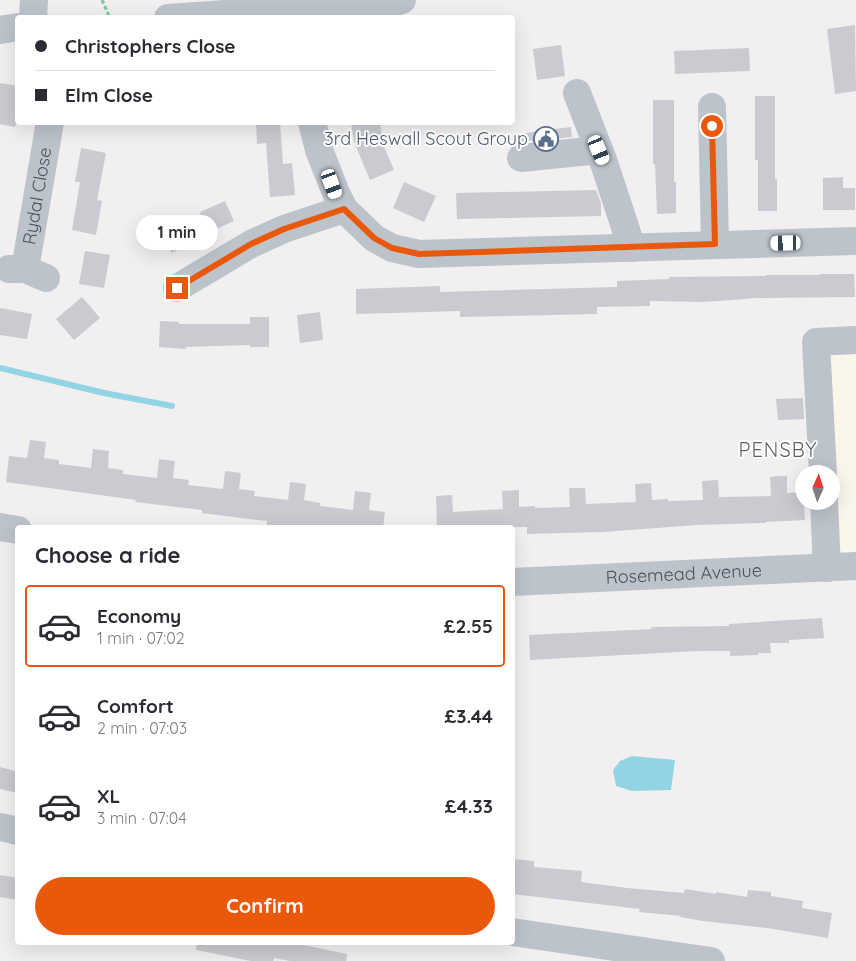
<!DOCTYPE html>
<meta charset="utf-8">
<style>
body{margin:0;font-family:Quicksand,sans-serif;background:#f2f2f3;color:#2b2b33;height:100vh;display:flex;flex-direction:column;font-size:19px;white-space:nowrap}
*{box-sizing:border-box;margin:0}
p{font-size:16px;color:#7c7c81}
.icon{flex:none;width:28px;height:28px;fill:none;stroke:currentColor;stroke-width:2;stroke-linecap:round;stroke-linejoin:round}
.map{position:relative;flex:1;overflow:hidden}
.panel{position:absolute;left:15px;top:525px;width:500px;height:420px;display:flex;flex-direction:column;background:#fff;border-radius:5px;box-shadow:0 5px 20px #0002}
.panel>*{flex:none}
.guide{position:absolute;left:15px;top:15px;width:500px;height:110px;border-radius:5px;box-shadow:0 5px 20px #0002;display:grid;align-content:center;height:110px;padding:0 20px;background:#fff}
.needle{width:32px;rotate:3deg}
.controls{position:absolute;left:795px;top:465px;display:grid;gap:10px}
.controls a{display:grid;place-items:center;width:45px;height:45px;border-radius:50%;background:#fff;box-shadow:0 5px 20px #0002;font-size:25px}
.end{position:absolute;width:22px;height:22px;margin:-11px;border:6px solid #ea580c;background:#fff;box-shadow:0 0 0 2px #fff}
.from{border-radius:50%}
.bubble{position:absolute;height:35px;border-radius:18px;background:#fff;box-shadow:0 5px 20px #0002;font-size:16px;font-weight:700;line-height:35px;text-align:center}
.car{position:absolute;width:15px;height:30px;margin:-15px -8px;border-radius:6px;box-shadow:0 0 4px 1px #0007;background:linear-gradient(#fff 24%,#345 0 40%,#fff 0 76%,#345 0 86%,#fff 0)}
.guide b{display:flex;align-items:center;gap:18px;height:48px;font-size:19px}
.guide b+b{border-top:1px solid #e1e1e2}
.guide i{width:12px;height:12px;background:#2b2b33}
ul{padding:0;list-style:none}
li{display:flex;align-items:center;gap:15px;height:82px;margin:0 10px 8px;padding:0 10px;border:2px solid transparent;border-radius:5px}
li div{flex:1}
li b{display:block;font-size:19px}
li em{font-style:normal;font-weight:700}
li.active{border-color:#ea580c}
li>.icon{width:45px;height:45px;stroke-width:1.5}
h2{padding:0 20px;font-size:22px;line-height:60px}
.button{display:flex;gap:10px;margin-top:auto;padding:10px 20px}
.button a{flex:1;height:58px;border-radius:30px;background:#ea580c;color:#fff;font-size:20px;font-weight:700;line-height:58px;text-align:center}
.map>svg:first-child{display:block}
</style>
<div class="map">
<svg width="856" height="961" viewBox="0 0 856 961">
<rect width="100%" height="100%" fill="#f1efef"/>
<polygon fill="#faf6ea" points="856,332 856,556 818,558 831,501 831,474 805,335"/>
<polygon fill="#92d3e4" points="632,756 675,760 671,790 632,791 616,786 613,770 620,761"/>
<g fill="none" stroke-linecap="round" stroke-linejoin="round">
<polyline stroke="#92d3e4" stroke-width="6" points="0,368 104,393 172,406"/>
</g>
<g fill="#c9cbd1">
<polygon points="855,25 856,91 835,94 827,29"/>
<polygon points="561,45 565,76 537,80 533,49"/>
<polygon points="749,48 750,71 675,74 674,51"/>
<polygon points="0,83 18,86 18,115 15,127 0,124"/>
<polygon points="755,96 775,96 775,179 777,179 777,211 758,211 758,160 755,160"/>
<polygon points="653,100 674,100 674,182 676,182 676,213 657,214 655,164 653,164"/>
<polygon points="256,122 280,122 283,164 292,163 295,195 270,197 266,143 257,144"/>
<polygon points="351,122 380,122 383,144 394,170 370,180 354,142"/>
<polygon points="571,127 572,137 519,142 518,134"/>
<polygon points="81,148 106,153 97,200 102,201 96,235 72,230 80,182 75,182"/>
<polygon points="843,177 843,188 855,188 855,210 823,210 823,178"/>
<polygon points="404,182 436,196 424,222 393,208"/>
<polygon points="596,190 601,203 601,216 457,219 456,193"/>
<polygon points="225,201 234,221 197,238 198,241 171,253 171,228 201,214 200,212"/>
<polygon points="85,251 110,255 104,288 79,284"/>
<polygon points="820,274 854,274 855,297 757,298 704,302 650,301 650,306 597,307 597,314 460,317 460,311 356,314 356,289 440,286 440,292 617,287 617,281 669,279 669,277 766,276 766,275 820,275"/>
<polygon points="82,297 100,318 74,340 56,319"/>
<polygon points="0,308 32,314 27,339 0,335"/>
<polygon points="320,312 323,340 300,343 297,315"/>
<polygon points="250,317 269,317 269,347 250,347 250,345 186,347 186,349 159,347 160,321 179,322 179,324 250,324"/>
<polygon points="803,398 804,419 778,420 776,399"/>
<polygon points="30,440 46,442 44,458 59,460 59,464 91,468 93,449 109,451 108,468 123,470 123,474 157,478 159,459 175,461 173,478 189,480 188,485 223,489 225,471 241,473 239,489 255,491 254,496 288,500 290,482 306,484 304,500 320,503 320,506 353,510 355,491 371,493 369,510 385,512 383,528 284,528 267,525 267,521 202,513 202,510 135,502 136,500 6,482 9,456 27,458"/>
<polygon points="778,476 787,476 787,493 803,492 805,520 766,522 766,523 697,525 603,532 527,534 527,527 437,528 436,496 452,495 453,512 503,509 502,491 519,490 519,507 535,506 535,508 570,507 569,488 585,488 586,504 636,502 635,484 651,483 652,500 668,499 668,501 703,500 702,481 718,480 719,497 771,496 770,477"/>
<polygon points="822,618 824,638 789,640 789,643 770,643 771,653 758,653 758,655 730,656 730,651 697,651 530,660 529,635 652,629 651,627 729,626 729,624"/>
<polygon points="0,767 18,772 18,793 0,789"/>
<polygon points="512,859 534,861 534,867 582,871 581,882 627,888 684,893 685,889 716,894 716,892 747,897 748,890 771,892 771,896 803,901 802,908 832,913 828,938 767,928 703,921 680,917 681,916 639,912 640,909 512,894"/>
<polygon points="0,875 18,878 18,900 0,897"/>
<polygon points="197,942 304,942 304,945 347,954 346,961 290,961 274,958 273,961 251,961 196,950"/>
</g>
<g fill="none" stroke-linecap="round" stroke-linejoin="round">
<polyline stroke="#7cc6a1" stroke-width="3" stroke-dasharray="4 2.5" stroke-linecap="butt" points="102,0 110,18"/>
<g stroke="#bcc3cb" stroke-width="28">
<polyline points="33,18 34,0"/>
<polyline points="168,18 396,2 402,0"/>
<polyline points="0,30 18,27"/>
<polyline points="577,93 603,160 632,248"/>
<polyline points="712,107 715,245"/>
<polyline points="312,122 319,150 336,193 344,209 374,238 392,248 419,254 856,241"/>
<polyline points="521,158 599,150"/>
<polyline points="9,269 25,269 46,278"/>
<path id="s1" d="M 25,269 L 50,122"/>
<polyline points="177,288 251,244 284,229 344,209"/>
<polyline points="823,474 816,342 856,340"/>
<polyline points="824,501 827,568"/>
<polyline points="0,527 18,530"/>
<path id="s2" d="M 512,582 L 856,566"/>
<polyline points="0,827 18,831"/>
<polyline points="512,932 711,961"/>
</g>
</g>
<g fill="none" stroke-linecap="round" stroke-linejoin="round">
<polyline stroke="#ea580c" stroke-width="6" points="177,288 251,244 284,229 344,209 374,238 392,248 419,254 715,244 712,126"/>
</g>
<defs>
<symbol id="civic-ring" viewBox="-11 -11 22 22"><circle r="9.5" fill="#fff" stroke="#5c6f8a" stroke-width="1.5"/><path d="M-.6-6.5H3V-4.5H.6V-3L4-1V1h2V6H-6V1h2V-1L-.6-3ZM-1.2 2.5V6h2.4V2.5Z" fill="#5c6f8a"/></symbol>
</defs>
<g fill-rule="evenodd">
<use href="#civic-ring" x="532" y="125" width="28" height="28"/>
</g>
<g text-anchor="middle" stroke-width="4" stroke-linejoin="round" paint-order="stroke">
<g font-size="18" fill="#4e5e75" stroke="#fff" text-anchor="end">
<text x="528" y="145">3rd Heswall Scout Group</text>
</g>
<g font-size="18" fill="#49525b" stroke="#fff">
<text dy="6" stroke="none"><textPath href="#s1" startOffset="74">Rydal Close</textPath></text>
<text dy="6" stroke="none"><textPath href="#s2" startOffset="172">Rosemead Avenue</textPath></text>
</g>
<g font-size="20" letter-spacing="1" fill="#5c5f63" stroke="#fff">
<text x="778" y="457">PENSBY</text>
</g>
</g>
</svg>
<div class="controls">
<a><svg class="needle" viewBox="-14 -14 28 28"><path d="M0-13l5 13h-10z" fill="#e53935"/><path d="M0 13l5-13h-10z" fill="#7c7c81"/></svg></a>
</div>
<i class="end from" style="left:712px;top:126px"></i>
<i class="end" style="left:177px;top:288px"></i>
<div class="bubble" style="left:136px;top:215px;width:82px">1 min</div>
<i class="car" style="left:599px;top:150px;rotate:157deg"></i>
<i class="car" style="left:332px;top:184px;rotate:160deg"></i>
<i class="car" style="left:786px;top:243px;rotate:269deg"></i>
<div class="guide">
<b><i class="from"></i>Christophers Close</b>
<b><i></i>Elm Close</b>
</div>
<section class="panel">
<h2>Choose a ride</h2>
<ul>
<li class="active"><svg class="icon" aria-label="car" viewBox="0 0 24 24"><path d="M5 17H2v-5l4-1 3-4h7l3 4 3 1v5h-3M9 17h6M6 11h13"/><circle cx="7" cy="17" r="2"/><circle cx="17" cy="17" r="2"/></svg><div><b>Economy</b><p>1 min · 07:02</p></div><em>£2.55</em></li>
<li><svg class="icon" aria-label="car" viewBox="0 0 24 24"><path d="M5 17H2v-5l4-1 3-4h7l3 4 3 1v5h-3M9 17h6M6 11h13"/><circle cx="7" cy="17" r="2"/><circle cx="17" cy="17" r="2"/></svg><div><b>Comfort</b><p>2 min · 07:03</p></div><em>£3.44</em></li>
<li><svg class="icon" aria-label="car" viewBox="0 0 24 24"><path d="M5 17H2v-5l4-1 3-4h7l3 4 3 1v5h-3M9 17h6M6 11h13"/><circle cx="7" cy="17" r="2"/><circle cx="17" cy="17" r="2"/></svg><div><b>XL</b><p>3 min · 07:04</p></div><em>£4.33</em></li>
</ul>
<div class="button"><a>Confirm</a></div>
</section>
</div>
